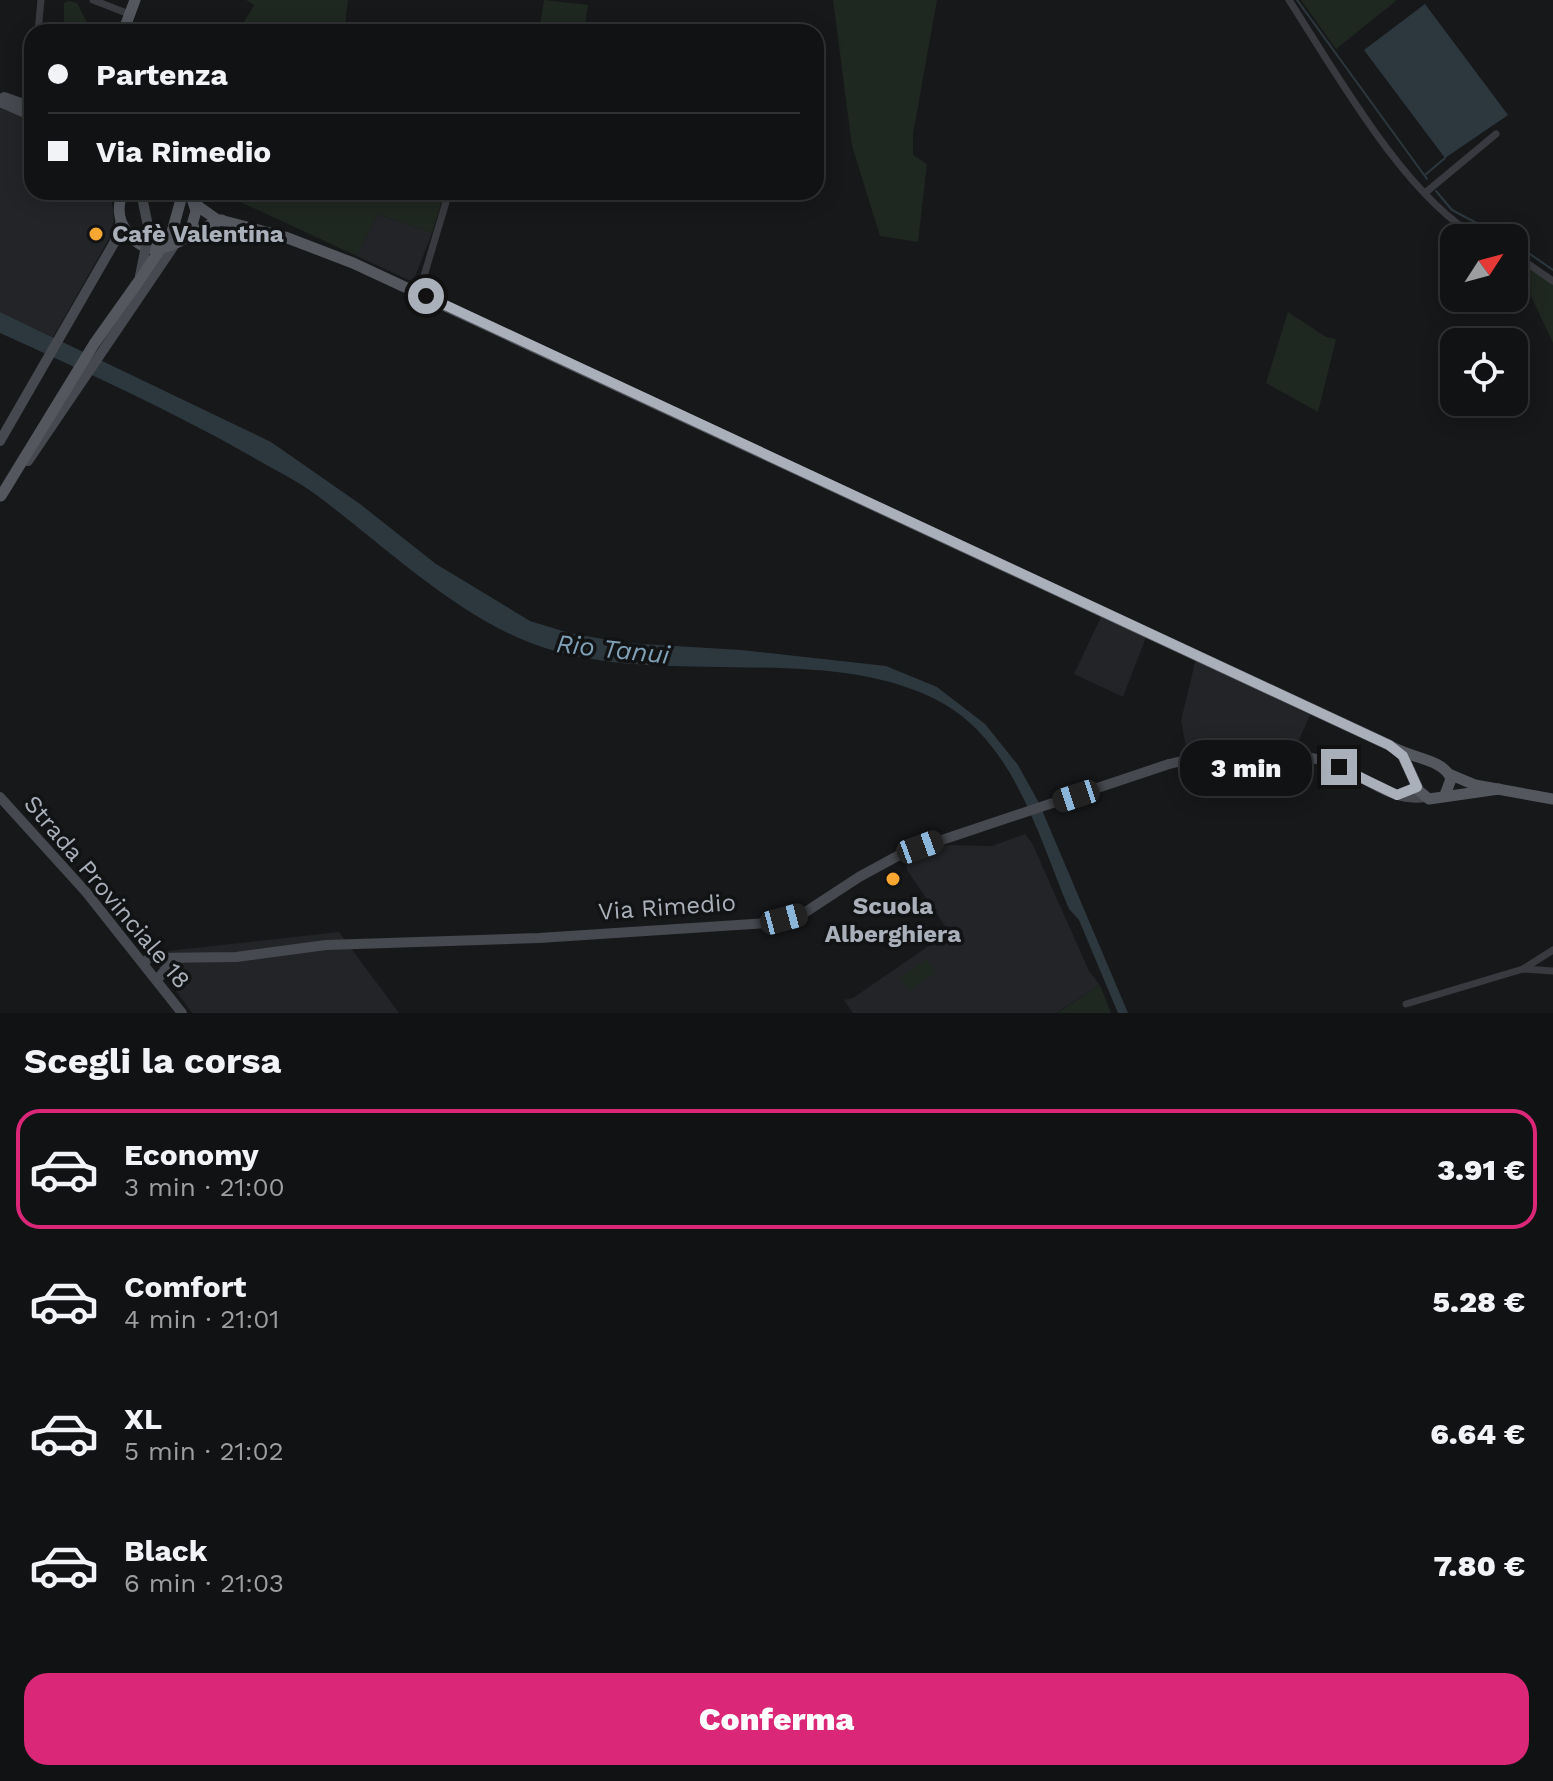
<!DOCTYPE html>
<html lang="it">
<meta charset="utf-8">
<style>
body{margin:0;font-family:"Work Sans",sans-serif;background:#1e2022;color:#f1f3f6;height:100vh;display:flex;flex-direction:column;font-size:30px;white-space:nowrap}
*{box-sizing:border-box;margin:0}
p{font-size:26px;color:#9c9ea0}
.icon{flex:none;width:44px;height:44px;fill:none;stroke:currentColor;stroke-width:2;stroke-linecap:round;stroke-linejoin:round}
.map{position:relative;height:1013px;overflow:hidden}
.side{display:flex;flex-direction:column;background:#111214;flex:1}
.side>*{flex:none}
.hud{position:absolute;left:24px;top:24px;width:800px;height:176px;border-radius:24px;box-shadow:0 4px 20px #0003,0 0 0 2px #303234;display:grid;align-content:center;height:176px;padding:0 24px;background:#111214}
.needle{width:52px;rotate:54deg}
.controls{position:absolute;left:1440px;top:224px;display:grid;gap:16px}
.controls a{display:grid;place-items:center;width:88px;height:88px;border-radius:16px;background:#111214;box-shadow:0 4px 20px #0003,0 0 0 2px #303234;font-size:40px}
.end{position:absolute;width:36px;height:36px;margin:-18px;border:10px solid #a9b0ba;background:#111;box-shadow:0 0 0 4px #111}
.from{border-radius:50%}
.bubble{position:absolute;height:56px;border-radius:24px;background:#111214;box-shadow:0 4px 20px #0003,0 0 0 2px #303234;font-size:26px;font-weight:800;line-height:56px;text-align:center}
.car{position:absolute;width:24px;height:48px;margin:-24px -12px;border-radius:10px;box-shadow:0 0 6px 2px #0007;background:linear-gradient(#222 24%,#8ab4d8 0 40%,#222 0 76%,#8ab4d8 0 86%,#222 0)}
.hud b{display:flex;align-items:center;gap:28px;height:76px;font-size:30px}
.hud b+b{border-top:2px solid #303234}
.hud i{width:20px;height:20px;background:#f1f3f6}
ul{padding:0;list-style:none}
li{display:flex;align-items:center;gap:24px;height:120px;margin:0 16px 12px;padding:0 8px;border:4px solid transparent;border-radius:24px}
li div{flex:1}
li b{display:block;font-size:30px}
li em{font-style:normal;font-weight:800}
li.active{border-color:#db2777}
li>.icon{width:72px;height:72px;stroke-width:1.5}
h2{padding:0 24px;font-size:36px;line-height:96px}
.action{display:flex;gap:16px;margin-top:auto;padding:16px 24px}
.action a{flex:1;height:92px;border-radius:24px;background:#db2777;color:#fff;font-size:32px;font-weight:800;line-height:92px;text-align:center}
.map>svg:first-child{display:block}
</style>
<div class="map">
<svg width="1553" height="1013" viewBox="0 0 1553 1013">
<rect width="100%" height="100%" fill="#17181a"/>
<g fill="#232427">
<polygon points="0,106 32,120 32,192 111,192 114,221 109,239 53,337 0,312"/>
<polygon points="378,214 432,233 413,282 357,256"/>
<polygon points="1102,615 1146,637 1123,697 1074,674"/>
<polygon points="1196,658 1310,715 1293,753 1187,752 1181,721"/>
<polygon points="1025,834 1032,843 1089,971 1100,985 1056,1013 853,1013 844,1000 853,998 949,932 907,870 906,860 944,845 992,846"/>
<polygon points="339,932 399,1013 192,1013 149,953"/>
</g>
<g fill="#1f2820">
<polygon points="246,0 348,0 344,32 238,32 254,5"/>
<polygon points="544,0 588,5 584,31 540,25"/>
<polygon points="833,0 937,0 913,134 913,155 927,164 918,242 880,236 852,146"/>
<polygon points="1301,0 1397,0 1336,49"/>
<polygon points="69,1 77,3 92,32 64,32 64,3"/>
<polygon points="219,192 445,192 432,233 378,214 357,256"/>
<polygon points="1514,258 1553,283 1553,343 1524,281 1514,270"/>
<polygon points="1288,312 1326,337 1336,339 1318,412 1266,383"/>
<polygon points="927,959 936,972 909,991 900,978"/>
<polygon points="1100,985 1111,1013 1057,1013"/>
</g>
<g fill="#2d383e">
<polygon points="1425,4 1508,115 1445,158 1364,50"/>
<path d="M 0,312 L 271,442 L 360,504 L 436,564 L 530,621 L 569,633 L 625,643 L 741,650 L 886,666 L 937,687 L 985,724 L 1018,765 L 1039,803 L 1128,1013 L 1118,1013 L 1079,920 L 1069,909 C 1039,838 1015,745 944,704 C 833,641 670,688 545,648 C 462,622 384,545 315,494 C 295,479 271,468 249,455 C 168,409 84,371 0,333 Z"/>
</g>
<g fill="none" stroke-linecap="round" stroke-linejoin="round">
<g stroke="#2d383e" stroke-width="2">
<polyline points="1297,0 1427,179"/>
<polyline points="1425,175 1445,158"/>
<polyline points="1436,191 1452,210 1505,238"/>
<polyline points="1514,243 1553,270"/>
</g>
<g stroke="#383a3f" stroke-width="7">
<polyline points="93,0 129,14"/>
<path d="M 1289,0 C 1335,71 1405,197 1479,238"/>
<polyline points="38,32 41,0"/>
<polyline points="32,91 32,96"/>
<polyline points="1425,193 1496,134"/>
<polyline points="1514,254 1553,281"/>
<polyline points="414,290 424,276 449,192"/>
<polyline points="1523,969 1553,950"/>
<polyline points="1406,1004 1523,969 1553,971"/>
</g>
<g stroke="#46494f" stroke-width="10">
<polyline points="4,97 32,107"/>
<polyline points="0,102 32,116"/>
<polyline points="0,441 114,243 121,221"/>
<polyline points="28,461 173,247"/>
<polyline points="0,797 86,892 182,1013"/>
<path d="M 143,962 L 150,958 L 236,957 L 326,945 L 539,938 L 767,923 L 801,915 L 859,877 L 903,853 L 1169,764 C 1205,754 1293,751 1329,762 C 1362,772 1388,803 1425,797"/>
<polyline points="157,980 168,966 181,958"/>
</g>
<g stroke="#54575e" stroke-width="11">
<polyline points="123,32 135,0"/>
<path d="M 123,192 C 117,206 118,221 128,233 C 158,271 189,229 222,220"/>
<path d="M 195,204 L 216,219 L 285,237 L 353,263 L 1389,745 C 1407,758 1444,758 1451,779 L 1445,795"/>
<polyline points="190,232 196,211 190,192"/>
<polyline points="1,496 94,344 136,285"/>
<polyline points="1403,756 1419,791 1429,799 1499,789"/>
<polyline points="1449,774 1475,785 1553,799"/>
</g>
<polyline stroke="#46494f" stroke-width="10" points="140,276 149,231 141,192"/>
<polyline stroke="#54575e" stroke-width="11" points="136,285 172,232 183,192"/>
</g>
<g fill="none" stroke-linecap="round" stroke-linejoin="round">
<polyline stroke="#a9b0ba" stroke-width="10" points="426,296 1389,745 1403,756 1417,787 1397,795 1339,767"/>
</g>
<g fill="#f7a632" stroke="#121315" stroke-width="3">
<circle cx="96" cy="234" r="8"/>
<circle cx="893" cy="879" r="8"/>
</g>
<g text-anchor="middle" stroke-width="7" stroke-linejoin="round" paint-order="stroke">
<g font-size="24" font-weight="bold" fill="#a9b0ba" stroke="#121315" text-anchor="start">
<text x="112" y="242">Cafè Valentina</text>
<text x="893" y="914" text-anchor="middle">Scuola<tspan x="893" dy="28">Alberghiera</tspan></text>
</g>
<g font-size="24" fill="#a9b0ba" stroke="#121315">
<text transform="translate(107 892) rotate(50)" y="8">Strada Provinciale 18</text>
<text transform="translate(667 907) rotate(-4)" y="8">Via Rimedio</text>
</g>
<g font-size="26" font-style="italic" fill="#80a0b6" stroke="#121315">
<text transform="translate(613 649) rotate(6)" y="9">Rio Tanui</text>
</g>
</g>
</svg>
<div class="controls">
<a><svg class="needle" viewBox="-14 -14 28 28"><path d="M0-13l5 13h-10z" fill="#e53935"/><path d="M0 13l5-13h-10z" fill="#9c9ea0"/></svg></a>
<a><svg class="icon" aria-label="locate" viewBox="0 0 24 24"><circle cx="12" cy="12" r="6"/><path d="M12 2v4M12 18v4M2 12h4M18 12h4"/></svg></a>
</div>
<i class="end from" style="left:426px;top:296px"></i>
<i class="end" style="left:1339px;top:767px"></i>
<div class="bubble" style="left:1180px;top:740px;width:132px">3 min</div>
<i class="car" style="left:1076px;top:796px;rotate:252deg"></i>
<i class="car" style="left:920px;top:847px;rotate:70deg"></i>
<i class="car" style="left:784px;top:919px;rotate:75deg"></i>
<div class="hud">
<b><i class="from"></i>Partenza</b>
<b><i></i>Via Rimedio</b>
</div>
</div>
<section class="side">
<h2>Scegli la corsa</h2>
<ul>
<li class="active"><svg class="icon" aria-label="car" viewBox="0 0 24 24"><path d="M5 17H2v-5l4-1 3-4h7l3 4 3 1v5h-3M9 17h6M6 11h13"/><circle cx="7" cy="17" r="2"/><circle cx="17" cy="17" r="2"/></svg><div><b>Economy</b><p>3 min · 21:00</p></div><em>3.91 €</em></li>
<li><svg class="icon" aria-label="car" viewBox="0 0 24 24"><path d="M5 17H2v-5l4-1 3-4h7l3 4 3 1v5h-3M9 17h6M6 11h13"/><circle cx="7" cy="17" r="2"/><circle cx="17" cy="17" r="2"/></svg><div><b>Comfort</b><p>4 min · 21:01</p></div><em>5.28 €</em></li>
<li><svg class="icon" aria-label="car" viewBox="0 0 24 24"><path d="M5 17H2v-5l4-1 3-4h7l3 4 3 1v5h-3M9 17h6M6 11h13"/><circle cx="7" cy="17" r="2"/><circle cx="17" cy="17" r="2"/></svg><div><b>XL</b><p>5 min · 21:02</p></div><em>6.64 €</em></li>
<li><svg class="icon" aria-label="car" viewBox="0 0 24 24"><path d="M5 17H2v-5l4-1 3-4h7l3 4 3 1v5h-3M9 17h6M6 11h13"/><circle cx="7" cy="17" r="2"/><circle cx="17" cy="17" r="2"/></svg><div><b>Black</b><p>6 min · 21:03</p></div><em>7.80 €</em></li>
</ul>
<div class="action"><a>Conferma</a></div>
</section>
